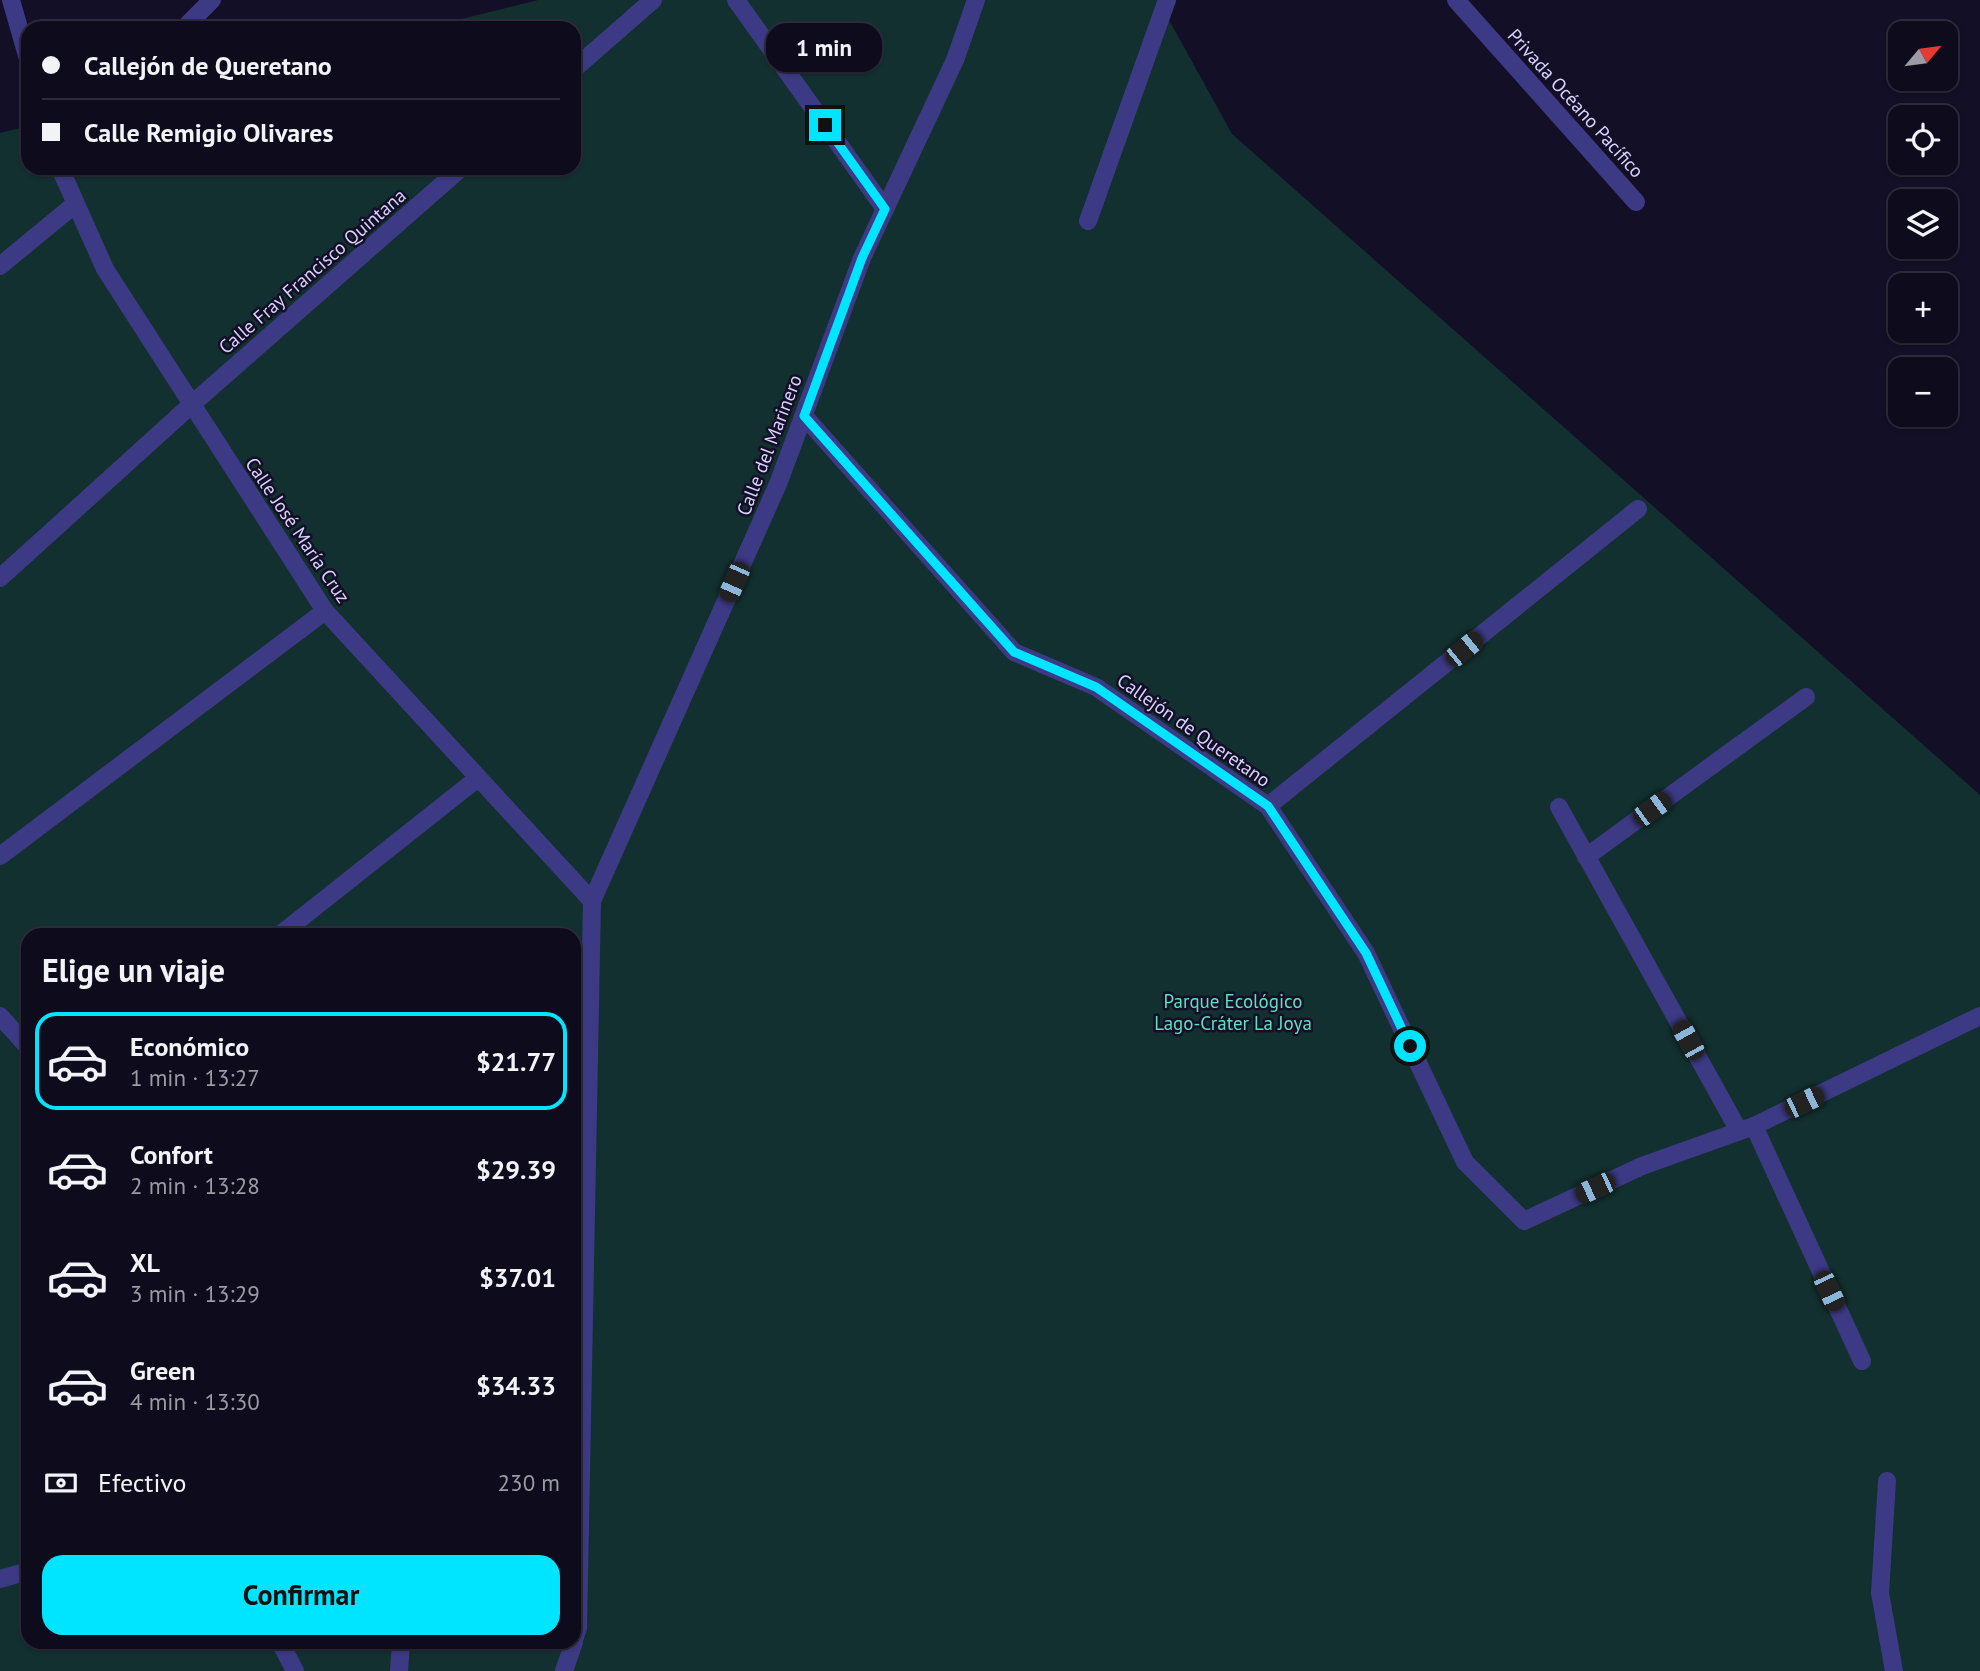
<!DOCTYPE html>
<html lang="es">
<meta charset="utf-8">
<style>
body{margin:0;font-family:"PT Sans",sans-serif;background:#171425;color:#f1f3f6;height:100vh;display:flex;flex-direction:column;font-size:26px;white-space:nowrap}
*{box-sizing:border-box;margin:0}
p{font-size:23px;color:#9b9ba3}
.icon{flex:none;width:38px;height:38px;fill:none;stroke:currentColor;stroke-width:2;stroke-linecap:round;stroke-linejoin:round}
.map{position:relative;flex:1;overflow:hidden}
.sheet{position:absolute;left:21px;top:928px;width:560px;height:721px;display:flex;flex-direction:column;background:#0e0b1c;border-radius:21px;box-shadow:0 2px 5px #0004,0 0 0 2px #2e2b3b}
.sheet>*{flex:none}
.banner{position:absolute;left:21px;top:21px;width:560px;height:154px;border-radius:21px;box-shadow:0 2px 5px #0004,0 0 0 2px #2e2b3b;display:grid;align-content:center;height:154px;padding:0 21px;background:#0e0b1c}
.needle{width:46px;rotate:61deg}
.controls{position:absolute;left:1888px;top:21px;display:grid;gap:14px}
.controls a{display:grid;place-items:center;width:70px;height:70px;border-radius:14px;background:#0e0b1c;box-shadow:0 2px 5px #0004,0 0 0 2px #2e2b3b;font-size:35px}
.end{position:absolute;width:32px;height:32px;margin:-16px;border:9px solid #00e5ff;background:#111;box-shadow:0 0 0 4px #111}
.from{border-radius:50%}
.bubble{position:absolute;height:49px;border-radius:21px;background:#0e0b1c;box-shadow:0 2px 5px #0004,0 0 0 2px #2e2b3b;font-size:23px;font-weight:700;line-height:49px;text-align:center}
.car{position:absolute;width:21px;height:42px;margin:-21px -10px;border-radius:9px;box-shadow:0 0 5px 2px #0007;background:linear-gradient(#222 24%,#8ab4d8 0 40%,#222 0 76%,#8ab4d8 0 86%,#222 0)}
.banner b{display:flex;align-items:center;gap:24px;height:66px;font-size:26px}
.banner b+b{border-top:2px solid #2e2b3b}
.banner i{width:18px;height:18px;background:#f1f3f6}
ul{padding:0;list-style:none}
li{display:flex;align-items:center;gap:21px;height:98px;margin:0 14px 10px;padding:0 7px;border:4px solid transparent;border-radius:21px}
li div{flex:1}
li b{display:block;font-size:26px}
li em{font-style:normal;font-weight:700}
li.selected{border-color:#00e5ff}
li>.icon{width:63px;height:63px;stroke-width:1.5}
h2{padding:0 21px;font-size:32px;line-height:84px}
.pay{display:flex;align-items:center;gap:18px;height:77px;padding:0 21px;font-size:26px}
.pay p{margin-inline-start:auto}
.cta{display:flex;gap:14px;margin-top:auto;padding:14px 21px}
.cta a{flex:1;height:80px;border-radius:21px;background:#00e5ff;color:#111;font-size:28px;font-weight:700;line-height:80px;text-align:center}
.map>svg:first-child{display:block}
</style>
<div class="map">
<svg width="1980" height="1671" viewBox="0 0 1980 1671">
<rect width="100%" height="100%" fill="#130f26"/>
<path fill="#12302f" fill-rule="evenodd" d="M 538,0 L 1158,0 L 1232,134 L 1980,795 L 1980,1671 L 0,1671 L 0,133 L 28,126 L 28,168 L 574,168 L 574,28 L 425,28 ZM 28,934 L 574,934 L 574,1642 L 28,1642 Z"/>
<g fill="none" stroke-linecap="round" stroke-linejoin="round">
<g stroke="#3d3a85" stroke-width="18">
<polyline points="11,0 28,59"/>
<polyline points="736,0 885,209"/>
<polyline points="1456,0 1636,202"/>
<polyline points="184,28 212,0"/>
<polyline points="574,69 653,0"/>
<polyline points="60,168 105,269 325,611 592,901"/>
<polyline points="1088,221 1167,0"/>
<polyline points="0,266 74,205"/>
<polyline points="804,416 1014,652 1096,687 1268,806 1366,953 1465,1162 1524,1221 1642,1166 1754,1126 1980,1016"/>
<polyline points="0,578 191,405 461,168"/>
<polyline points="1268,806 1638,509"/>
<polyline points="1559,807 1739,1131"/>
<polyline points="0,856 325,611"/>
<polyline points="1586,857 1806,697"/>
<polyline points="281,934 478,778"/>
<polyline points="574,1001 590,985"/>
<polyline points="0,1016 28,1047"/>
<polyline points="1754,1126 1862,1361"/>
<polyline points="1887,1481 1880,1593 1894,1671"/>
<polyline points="0,1579 28,1571"/>
<polyline points="574,1640 578,1628 592,901 778,484 862,258 955,60 976,0"/>
<polyline points="280,1642 295,1671"/>
<polyline points="399,1671 401,1642"/>
<polyline points="564,1671 574,1642"/>
</g>
</g>
<g fill="none" stroke-linecap="round" stroke-linejoin="round">
<polyline stroke="#00e5ff" stroke-width="9" points="825,125 885,209 862,258 804,416 1014,652 1096,687 1268,806 1366,953 1410,1046"/>
</g>
<g text-anchor="middle" stroke-width="5" stroke-linejoin="round" paint-order="stroke">
<g font-size="19" fill="#d9d4ff" stroke="#130f26">
<text transform="translate(1576 103) rotate(48)" y="7">Privada Océano Pacífico</text>
<text transform="translate(312 271) rotate(-41)" y="7">Calle Fray Francisco Quintana</text>
<text transform="translate(769 445) rotate(-69)" y="7">Calle del Marinero</text>
<text transform="translate(298 530) rotate(56)" y="7">Calle José María Cruz</text>
<text transform="translate(1194 730) rotate(35)" y="7">Callejón de Queretano</text>
</g>
<g font-size="19" fill="#5fe0c0" stroke="#130f26">
<text x="1233" y="1008">Parque Ecológico<tspan x="1233" dy="22">Lago-Cráter La Joya</tspan></text>
</g>
</g>
</svg>
<div class="controls">
<a><svg class="needle" viewBox="-14 -14 28 28"><path d="M0-13l5 13h-10z" fill="#e53935"/><path d="M0 13l5-13h-10z" fill="#9b9ba3"/></svg></a>
<a><svg class="icon" aria-label="locate" viewBox="0 0 24 24"><circle cx="12" cy="12" r="6"/><path d="M12 2v4M12 18v4M2 12h4M18 12h4"/></svg></a>
<a><svg class="icon" aria-label="layers" viewBox="0 0 24 24"><path d="M12 4l9 5-9 5-9-5zM3 14l9 5 9-5"/></svg></a>
<a>+</a>
<a>−</a>
</div>
<i class="end from" style="left:1410px;top:1046px"></i>
<i class="end" style="left:825px;top:125px"></i>
<div class="bubble" style="left:766px;top:23px;width:116px">1 min</div>
<i class="car" style="left:734px;top:582px;rotate:204deg"></i>
<i class="car" style="left:1464px;top:649px;rotate:51deg"></i>
<i class="car" style="left:1652px;top:809px;rotate:54deg"></i>
<i class="car" style="left:1688px;top:1040px;rotate:331deg"></i>
<i class="car" style="left:1804px;top:1102px;rotate:64deg"></i>
<i class="car" style="left:1595px;top:1188px;rotate:245deg"></i>
<i class="car" style="left:1829px;top:1291px;rotate:155deg"></i>
<div class="banner">
<b><i class="from"></i>Callejón de Queretano</b>
<b><i></i>Calle Remigio Olivares</b>
</div>
<section class="sheet">
<h2>Elige un viaje</h2>
<ul>
<li class="selected"><svg class="icon" aria-label="car" viewBox="0 0 24 24"><path d="M5 17H2v-5l4-1 3-4h7l3 4 3 1v5h-3M9 17h6M6 11h13"/><circle cx="7" cy="17" r="2"/><circle cx="17" cy="17" r="2"/></svg><div><b>Económico</b><p>1 min · 13:27</p></div><em>$21.77</em></li>
<li><svg class="icon" aria-label="car" viewBox="0 0 24 24"><path d="M5 17H2v-5l4-1 3-4h7l3 4 3 1v5h-3M9 17h6M6 11h13"/><circle cx="7" cy="17" r="2"/><circle cx="17" cy="17" r="2"/></svg><div><b>Confort</b><p>2 min · 13:28</p></div><em>$29.39</em></li>
<li><svg class="icon" aria-label="car" viewBox="0 0 24 24"><path d="M5 17H2v-5l4-1 3-4h7l3 4 3 1v5h-3M9 17h6M6 11h13"/><circle cx="7" cy="17" r="2"/><circle cx="17" cy="17" r="2"/></svg><div><b>XL</b><p>3 min · 13:29</p></div><em>$37.01</em></li>
<li><svg class="icon" aria-label="car" viewBox="0 0 24 24"><path d="M5 17H2v-5l4-1 3-4h7l3 4 3 1v5h-3M9 17h6M6 11h13"/><circle cx="7" cy="17" r="2"/><circle cx="17" cy="17" r="2"/></svg><div><b>Green</b><p>4 min · 13:30</p></div><em>$34.33</em></li>
</ul>
<div class="pay"><svg class="icon" aria-label="cash" viewBox="0 0 24 24"><path d="M3 7h18v10H3z"/><circle cx="12" cy="12" r="2"/></svg>Efectivo<p>230 m</p></div>
<div class="cta"><a>Confirmar</a></div>
</section>
</div>
